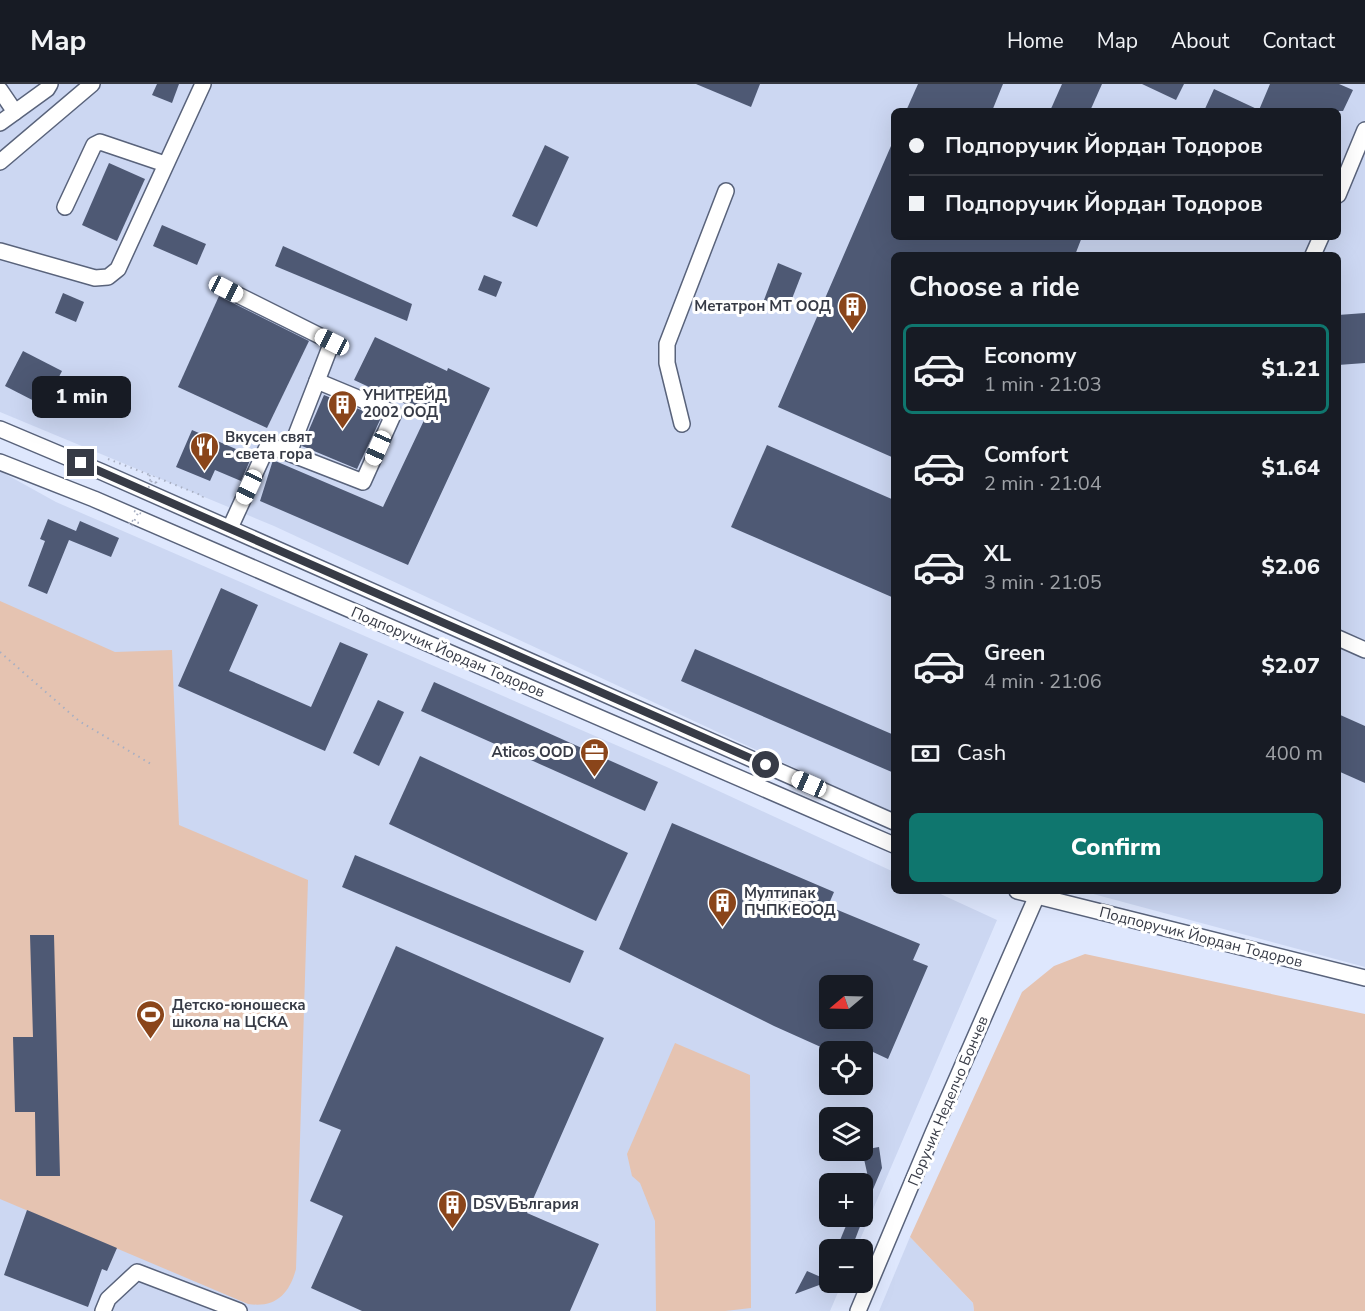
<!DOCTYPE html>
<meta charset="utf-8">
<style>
body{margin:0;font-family:"Nunito Sans",sans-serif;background:#242831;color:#f1f3f6;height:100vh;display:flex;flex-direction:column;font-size:22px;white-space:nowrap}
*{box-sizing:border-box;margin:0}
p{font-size:20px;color:#9ea1a6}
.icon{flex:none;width:33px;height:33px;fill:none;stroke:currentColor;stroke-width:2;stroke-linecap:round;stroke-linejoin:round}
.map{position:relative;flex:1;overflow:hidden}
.panel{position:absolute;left:891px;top:168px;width:450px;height:642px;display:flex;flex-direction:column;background:#171b24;border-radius:9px;box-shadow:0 6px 24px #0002}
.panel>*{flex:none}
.banner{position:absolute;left:891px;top:24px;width:450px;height:132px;border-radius:9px;box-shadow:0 6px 24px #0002;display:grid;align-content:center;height:132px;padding:0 18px;background:#171b24}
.needle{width:39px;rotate:251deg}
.tools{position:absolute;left:819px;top:891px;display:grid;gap:12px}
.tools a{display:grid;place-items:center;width:54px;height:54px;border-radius:9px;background:#171b24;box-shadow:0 6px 24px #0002;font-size:30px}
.end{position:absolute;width:27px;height:27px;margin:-14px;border:8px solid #373b46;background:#fff;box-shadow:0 0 0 3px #fff}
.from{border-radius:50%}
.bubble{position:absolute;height:42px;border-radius:9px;background:#171b24;box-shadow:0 6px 24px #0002;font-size:20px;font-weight:800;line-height:42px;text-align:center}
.car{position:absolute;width:18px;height:36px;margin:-18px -9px;border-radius:8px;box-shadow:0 0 4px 2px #0007;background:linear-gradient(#fff 24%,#345 0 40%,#fff 0 76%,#345 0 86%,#fff 0)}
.banner b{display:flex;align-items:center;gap:21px;height:57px;font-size:22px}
.banner b+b{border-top:2px solid #363941}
.banner i{width:15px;height:15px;background:#f1f3f6}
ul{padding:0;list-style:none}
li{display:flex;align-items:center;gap:18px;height:90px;margin:0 12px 9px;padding:0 6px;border:3px solid transparent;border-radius:9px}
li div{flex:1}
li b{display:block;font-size:22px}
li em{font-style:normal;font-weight:800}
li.active{border-color:#0f766e}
li>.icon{width:54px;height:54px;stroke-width:1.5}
h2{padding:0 18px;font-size:27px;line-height:72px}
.pay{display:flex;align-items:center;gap:15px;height:66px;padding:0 18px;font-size:22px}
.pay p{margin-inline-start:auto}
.action{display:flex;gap:12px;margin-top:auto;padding:12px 18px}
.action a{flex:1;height:69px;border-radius:9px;background:#0f766e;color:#fff;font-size:24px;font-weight:800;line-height:69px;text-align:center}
header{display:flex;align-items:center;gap:36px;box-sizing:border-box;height:84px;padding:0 30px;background:#171b24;border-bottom:2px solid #363941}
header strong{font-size:28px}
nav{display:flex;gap:33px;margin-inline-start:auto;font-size:21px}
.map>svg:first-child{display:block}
</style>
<header>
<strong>Map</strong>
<nav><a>Home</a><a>Map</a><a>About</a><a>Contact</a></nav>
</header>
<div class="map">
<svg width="1365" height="1227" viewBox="0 0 1365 1227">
<rect width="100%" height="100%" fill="#dee7fd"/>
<g fill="#ccd7f2" fill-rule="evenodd">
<path d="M 0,0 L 1365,0 L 1365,883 L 1082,807 L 1338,807 L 1338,171 L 894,171 L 894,730 L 274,442 L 0,328 ZM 894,27 L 1338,27 L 1338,153 L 894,153 Z"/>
<path d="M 0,387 L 56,418 L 669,684 L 894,788 L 894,807 L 934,807 L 997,836 L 856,1165 L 830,1166 L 830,1198 L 842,1199 L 830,1227 L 0,1227 ZM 830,902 L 862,902 L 862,934 L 830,934 ZM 830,968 L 862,968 L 862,1000 L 830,1000 ZM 830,1034 L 862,1034 L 862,1066 L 830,1066 ZM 830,1100 L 862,1100 L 862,1132 L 830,1132 Z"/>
<polygon points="910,1153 973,1219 974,1227 879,1227"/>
</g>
<g fill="#e5c3b1">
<path d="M 0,517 L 115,568 L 172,566 L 179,741 L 308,796 L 296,1185 C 289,1211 275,1224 248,1220 L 0,1115 Z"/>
<polygon points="1085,870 1365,930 1365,1227 974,1227 973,1219 910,1153 1022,908 1054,882"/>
<polygon points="675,959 750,991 751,1224 725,1227 656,1227 655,1137 640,1099 632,1092 627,1070"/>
</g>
<g fill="#4e5974" fill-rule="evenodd">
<polygon points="157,0 179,0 172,19 152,11"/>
<polygon points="696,0 760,0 751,23"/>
<polygon points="918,0 1003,0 992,27 906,27"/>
<polygon points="1062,0 1102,0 1090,27 1050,27"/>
<polygon points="1142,0 1184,0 1176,16"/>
<polygon points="1270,0 1339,0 1353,6 1343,27 1204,27 1214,5 1259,26"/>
<polygon points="894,55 894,153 1082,153 1075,171 894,171 894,374 778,323"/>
<polygon points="545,61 569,73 537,143 512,132"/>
<polygon points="109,79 145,95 117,157 82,141"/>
<polygon points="162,141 206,160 197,181 153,162"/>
<polygon points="283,162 412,220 407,237 275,182"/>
<polygon points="778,179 802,189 788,225 764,216"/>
<polygon points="484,191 502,198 496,213 478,206"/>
<polygon points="63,209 84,218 76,238 55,229"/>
<polygon points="219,212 309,257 267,344 178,303"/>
<polygon points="1365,229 1365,279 1338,281 1338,231"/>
<polygon points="375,253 447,287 448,284 490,304 408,481 260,417 273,376 383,423 427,330 354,296"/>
<polygon points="23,267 62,287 44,322 5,302"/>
<polygon points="324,311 381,334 357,385 302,362"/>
<polygon points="192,346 252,372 241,397 215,386 210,397 176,383"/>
<polygon points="767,361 894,416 894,514 731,443"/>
<polygon points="48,435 76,447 80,437 119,454 111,473 69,456 47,510 28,502 45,457 40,455"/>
<polygon points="221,504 258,521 229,587 311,623 340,558 368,570 325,667 178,602"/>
<polygon points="695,565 894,651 894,689 681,597"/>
<polygon points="434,598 658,698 645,727 421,627"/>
<polygon points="378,616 404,628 379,682 353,669"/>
<polygon points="1338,630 1365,642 1365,699 1338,687"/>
<polygon points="420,672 628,769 596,837 389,740"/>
<path d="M 672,739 L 834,808 L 828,822 L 920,860 L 913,876 L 928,882 L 888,975 L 873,968 L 862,994 L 862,968 L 832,968 L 774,942 L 619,865 ZM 830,902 L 862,902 L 862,934 L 830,934 Z"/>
<polygon points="355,771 584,867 570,899 342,803"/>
<polygon points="30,851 54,851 60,1092 36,1092 35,1028 15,1028 13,953 33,953"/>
<polygon points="396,862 604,954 527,1129 599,1160 570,1227 362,1227 311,1204 343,1132 310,1117 341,1046 319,1037"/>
<polygon points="879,1063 882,1084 871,1110 862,1105 868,1093 862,1066"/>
<polygon points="27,1126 117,1164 107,1187 102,1185 88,1223 4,1191"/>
<polygon points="850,1132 864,1132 851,1166 836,1166"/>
<polygon points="807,1187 830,1197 795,1210"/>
</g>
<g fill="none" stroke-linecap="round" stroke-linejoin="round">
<defs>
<g id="minor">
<polyline points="0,6 15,28"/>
<polyline points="0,39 47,5 50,0"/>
<polyline points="0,78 92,0"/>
<polyline points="1338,111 1365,46"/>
<polyline points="65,123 94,61 100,58 165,80"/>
<polyline points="0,167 95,194 108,193 118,185 203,0"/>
<polyline points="1313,171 1321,153"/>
<polyline points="226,205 332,258 317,297"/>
<polyline points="682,340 667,279 667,260 726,107"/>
<polyline points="0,345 102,388 894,738"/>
<polyline points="0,378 94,415 894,761"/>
<polyline points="230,444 268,361 363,398 394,329 317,297 289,369"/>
<polyline points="1338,554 1365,566"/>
<polyline points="1017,807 1365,894"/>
<polyline points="103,1227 108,1215 137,1188 239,1227"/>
<polyline points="858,1227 933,1049 1039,807"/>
</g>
</defs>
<use href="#minor" stroke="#59637b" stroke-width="18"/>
<g stroke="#a8afc2" stroke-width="2" stroke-dasharray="1.5 4.5" stroke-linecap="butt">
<polyline points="108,375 150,391"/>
<polyline points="156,399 158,394 203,412 202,416"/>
<polyline points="0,568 79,637 151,680"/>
</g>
<use href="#minor" stroke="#fff" stroke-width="15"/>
<g stroke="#a8afc2" stroke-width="2" stroke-dasharray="1.5 4.5" stroke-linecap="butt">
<polyline points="150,391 148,395 156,399"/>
<polyline points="143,408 150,411"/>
<polyline points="146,409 154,392"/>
<polyline points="134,427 142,430"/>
<polyline points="129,440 130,436 139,439"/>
<polyline points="132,442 138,429"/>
</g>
</g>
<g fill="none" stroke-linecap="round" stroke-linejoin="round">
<polyline stroke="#373b46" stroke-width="8" points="81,379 766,681"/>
</g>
<defs>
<symbol id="building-pin" viewBox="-11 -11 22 30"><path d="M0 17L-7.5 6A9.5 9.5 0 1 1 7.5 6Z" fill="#8a451a" stroke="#fff"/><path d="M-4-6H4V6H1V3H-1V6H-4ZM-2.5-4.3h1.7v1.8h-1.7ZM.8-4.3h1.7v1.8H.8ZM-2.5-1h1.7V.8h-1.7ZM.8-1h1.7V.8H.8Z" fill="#fff"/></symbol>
<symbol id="restaurant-pin" viewBox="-11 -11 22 30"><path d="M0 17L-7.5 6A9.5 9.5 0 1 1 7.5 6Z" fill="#8a451a" stroke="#fff"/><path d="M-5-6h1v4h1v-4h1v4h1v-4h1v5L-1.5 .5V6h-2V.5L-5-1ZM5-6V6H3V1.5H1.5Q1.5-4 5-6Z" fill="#fff"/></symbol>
<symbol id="office-pin" viewBox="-11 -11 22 30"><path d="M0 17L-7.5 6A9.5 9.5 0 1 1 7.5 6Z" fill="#8a451a" stroke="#fff"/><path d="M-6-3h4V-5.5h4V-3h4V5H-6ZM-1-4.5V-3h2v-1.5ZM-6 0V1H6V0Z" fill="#fff"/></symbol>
<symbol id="stadium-pin" viewBox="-11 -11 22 30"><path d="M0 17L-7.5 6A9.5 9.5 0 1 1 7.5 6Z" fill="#8a451a" stroke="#fff"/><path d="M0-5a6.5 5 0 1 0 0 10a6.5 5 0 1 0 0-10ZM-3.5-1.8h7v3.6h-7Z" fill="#fff"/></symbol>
</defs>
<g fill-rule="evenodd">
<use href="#building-pin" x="836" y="206" width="33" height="45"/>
<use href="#building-pin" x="326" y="304" width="33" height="45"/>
<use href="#restaurant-pin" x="188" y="346" width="33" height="45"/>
<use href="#office-pin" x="578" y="652" width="33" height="45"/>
<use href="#building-pin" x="706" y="802" width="33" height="45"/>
<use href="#stadium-pin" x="134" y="914" width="33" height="45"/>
<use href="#building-pin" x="436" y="1104" width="33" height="45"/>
</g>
<g text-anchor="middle" stroke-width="6" stroke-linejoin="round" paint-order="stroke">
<g font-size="15" font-weight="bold" fill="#373b46" stroke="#fff" text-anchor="start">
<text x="831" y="227" text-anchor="end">Метатрон МТ ООД</text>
<text x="363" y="316">УНИТРЕЙД<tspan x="363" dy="17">2002 ООД</tspan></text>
<text x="225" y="358">Вкусен свят<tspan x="225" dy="17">- света гора</tspan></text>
<text x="574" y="673" text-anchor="end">Aticos OOD</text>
<text x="744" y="814">Мултипак<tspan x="744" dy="17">ПЧПК ЕООД</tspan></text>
<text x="172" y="926">Детско-юношеска<tspan x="172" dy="17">школа на ЦСКА</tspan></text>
<text x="473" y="1125">DSV България</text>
</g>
<g font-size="15" fill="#373b46" stroke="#fff">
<text transform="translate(448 568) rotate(23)" y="5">Подпоручик Йордан Тодоров</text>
<text transform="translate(1201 853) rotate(14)" y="5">Подпоручик Йордан Тодоров</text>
<text transform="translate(948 1017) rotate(-67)" y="5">Поручик Неделчо Бончев</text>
</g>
</g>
</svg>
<div class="tools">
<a><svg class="needle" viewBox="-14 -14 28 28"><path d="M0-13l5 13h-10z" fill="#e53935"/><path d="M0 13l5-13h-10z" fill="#9ea1a6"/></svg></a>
<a><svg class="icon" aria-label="locate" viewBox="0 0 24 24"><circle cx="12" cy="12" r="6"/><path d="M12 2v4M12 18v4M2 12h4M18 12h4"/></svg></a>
<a><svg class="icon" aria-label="layers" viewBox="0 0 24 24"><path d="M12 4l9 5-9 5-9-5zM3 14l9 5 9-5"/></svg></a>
<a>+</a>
<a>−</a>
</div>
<i class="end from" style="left:766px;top:681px"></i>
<i class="end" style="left:81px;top:379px"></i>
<div class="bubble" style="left:32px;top:292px;width:99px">1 min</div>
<i class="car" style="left:226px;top:205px;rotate:117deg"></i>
<i class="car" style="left:332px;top:258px;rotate:297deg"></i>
<i class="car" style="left:378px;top:364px;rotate:204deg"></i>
<i class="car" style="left:249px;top:403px;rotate:205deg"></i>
<i class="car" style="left:809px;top:700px;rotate:294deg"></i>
<div class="banner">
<b><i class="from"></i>Подпоручик Йордан Тодоров</b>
<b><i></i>Подпоручик Йордан Тодоров</b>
</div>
<section class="panel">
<h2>Choose a ride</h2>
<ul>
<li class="active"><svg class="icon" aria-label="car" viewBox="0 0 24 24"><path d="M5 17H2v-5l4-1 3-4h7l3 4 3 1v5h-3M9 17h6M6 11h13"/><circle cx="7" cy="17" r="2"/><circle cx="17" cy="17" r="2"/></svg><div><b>Economy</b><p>1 min · 21:03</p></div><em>$1.21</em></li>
<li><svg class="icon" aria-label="car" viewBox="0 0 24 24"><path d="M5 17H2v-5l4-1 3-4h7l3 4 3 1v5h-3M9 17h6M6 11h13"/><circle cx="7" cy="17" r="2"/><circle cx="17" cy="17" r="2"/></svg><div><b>Comfort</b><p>2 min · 21:04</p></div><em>$1.64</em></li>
<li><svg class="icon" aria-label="car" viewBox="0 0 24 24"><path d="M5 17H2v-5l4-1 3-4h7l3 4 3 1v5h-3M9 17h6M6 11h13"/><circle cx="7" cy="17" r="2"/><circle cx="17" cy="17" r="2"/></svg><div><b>XL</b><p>3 min · 21:05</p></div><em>$2.06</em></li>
<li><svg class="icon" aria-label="car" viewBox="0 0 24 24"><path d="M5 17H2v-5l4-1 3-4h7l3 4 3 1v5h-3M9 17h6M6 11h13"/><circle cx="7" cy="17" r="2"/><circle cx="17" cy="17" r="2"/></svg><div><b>Green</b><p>4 min · 21:06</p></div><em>$2.07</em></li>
</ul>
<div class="pay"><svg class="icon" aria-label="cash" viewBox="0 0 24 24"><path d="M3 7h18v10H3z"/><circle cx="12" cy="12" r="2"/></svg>Cash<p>400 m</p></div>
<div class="action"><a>Confirm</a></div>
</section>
</div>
